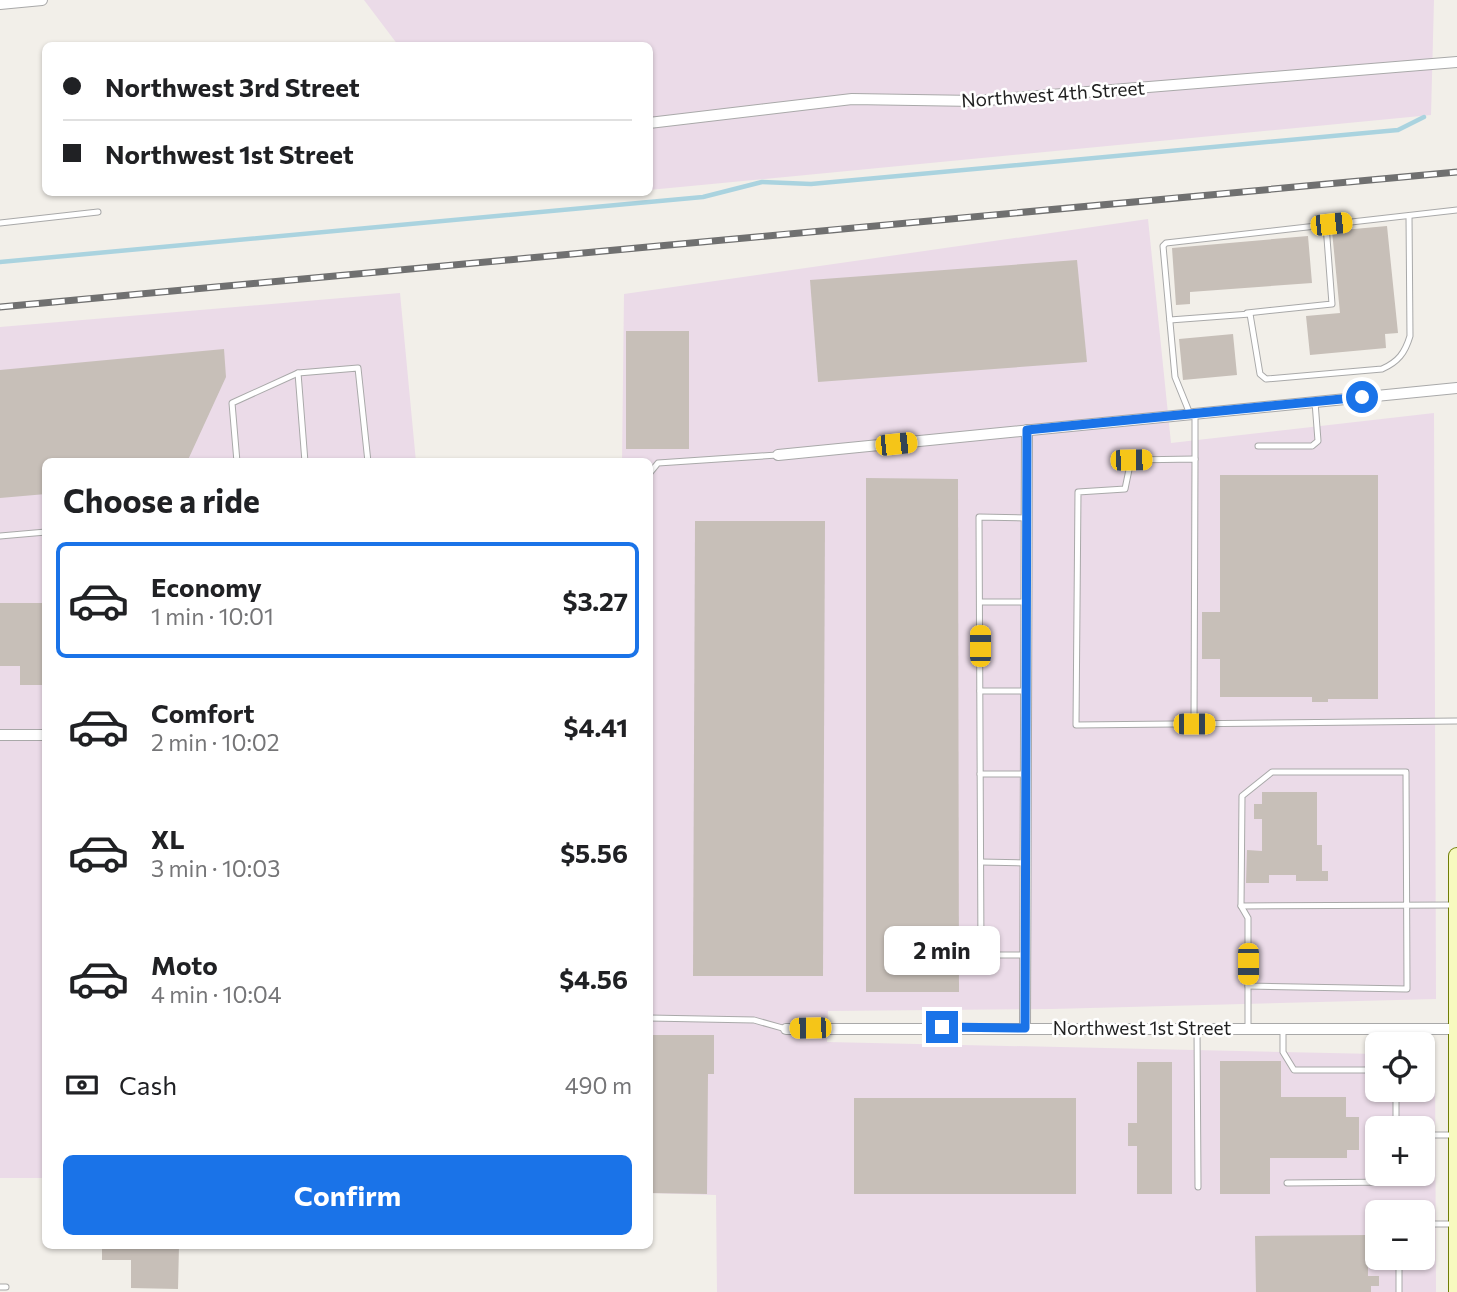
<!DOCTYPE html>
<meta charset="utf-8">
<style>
body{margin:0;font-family:Commissioner,sans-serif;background:#f2f2f2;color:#202124;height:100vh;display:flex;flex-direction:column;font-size:26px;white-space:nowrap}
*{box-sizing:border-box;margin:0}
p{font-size:23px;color:#757577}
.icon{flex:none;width:38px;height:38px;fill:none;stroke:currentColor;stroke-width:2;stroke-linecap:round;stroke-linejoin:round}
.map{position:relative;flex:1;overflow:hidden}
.drawer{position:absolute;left:42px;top:458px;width:611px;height:791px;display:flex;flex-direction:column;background:#fff;border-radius:10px;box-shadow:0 2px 5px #0004}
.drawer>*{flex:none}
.guide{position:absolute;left:42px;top:42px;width:611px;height:154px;border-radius:10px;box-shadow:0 2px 5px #0004;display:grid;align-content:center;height:154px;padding:0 21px;background:#fff}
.buttons{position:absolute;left:1365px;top:1032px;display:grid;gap:14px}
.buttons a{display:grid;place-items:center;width:70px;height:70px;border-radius:10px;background:#fff;box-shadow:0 2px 5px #0004;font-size:35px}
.end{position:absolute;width:32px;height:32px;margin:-16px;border:9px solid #1a73e8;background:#fff;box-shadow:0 0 0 4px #fff}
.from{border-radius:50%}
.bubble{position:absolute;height:49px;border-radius:10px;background:#fff;box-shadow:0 2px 5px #0004;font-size:23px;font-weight:700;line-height:49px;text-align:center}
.car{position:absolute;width:21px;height:42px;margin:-21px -10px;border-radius:9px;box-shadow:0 0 5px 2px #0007;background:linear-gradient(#f5c518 24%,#345 0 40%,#f5c518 0 76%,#345 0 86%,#f5c518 0)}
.guide b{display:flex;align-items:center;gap:24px;height:66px;font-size:26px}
.guide b+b{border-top:2px solid #e0e0e0}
.guide i{width:18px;height:18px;background:#202124}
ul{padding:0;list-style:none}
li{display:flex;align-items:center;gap:21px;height:116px;margin:0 14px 10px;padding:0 7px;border:4px solid transparent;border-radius:10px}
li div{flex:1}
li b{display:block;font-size:26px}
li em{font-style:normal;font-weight:700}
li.on{border-color:#1a73e8}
li>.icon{width:63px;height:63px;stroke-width:1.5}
h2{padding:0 21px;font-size:32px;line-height:84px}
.pay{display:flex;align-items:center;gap:18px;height:77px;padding:0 21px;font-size:26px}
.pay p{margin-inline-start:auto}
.action{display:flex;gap:14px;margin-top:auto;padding:14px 21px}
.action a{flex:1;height:80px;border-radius:10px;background:#1a73e8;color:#fff;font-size:28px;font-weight:700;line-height:80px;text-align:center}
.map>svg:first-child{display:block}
</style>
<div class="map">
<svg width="1457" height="1292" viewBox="0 0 1457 1292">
<rect width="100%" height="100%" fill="#f2efe9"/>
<g fill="#ebdbe8" fill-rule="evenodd">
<polygon points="364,0 1434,0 1431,115 649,190 649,46 398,45"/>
<path d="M 1148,219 L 1171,443 L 1434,413 L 1436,999 L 1052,1009 L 828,1011 L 827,1042 L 1377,1054 L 1377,1090 L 1423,1090 L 1423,1055 L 1435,1055 L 1436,1292 L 717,1292 L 716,1195 L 649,1193 L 649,462 L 622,462 L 624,294 ZM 1377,1129 L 1423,1129 L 1423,1174 L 1377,1174 ZM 1377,1213 L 1423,1213 L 1423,1258 L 1377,1258 Z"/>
<polygon points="400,293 416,462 46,462 45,1178 0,1178 0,327"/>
</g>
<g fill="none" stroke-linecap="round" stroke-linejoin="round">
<polyline stroke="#aad3df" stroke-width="4.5" points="0,262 703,197 762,182 811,184 1398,130 1424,117"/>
</g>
<g fill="#c7bfb8">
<polygon points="1387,226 1398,333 1385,334 1386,348 1310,355 1306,316 1340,313 1332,231"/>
<polygon points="1308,236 1312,283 1190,292 1190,304 1176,305 1172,248"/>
<polygon points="1077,260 1087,362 818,382 810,280"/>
<rect x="626" y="331" width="63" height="118"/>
<polygon points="1233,334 1237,375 1183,380 1179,339"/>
<polygon points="224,349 226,377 187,462 46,462 46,494 0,498 0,370"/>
<polygon points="1220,475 1378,475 1378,699 1328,699 1328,702 1312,702 1312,697 1220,697 1220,659 1202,659 1202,612 1220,612"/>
<polygon points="866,478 958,479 959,992 866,992"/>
<polygon points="695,521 825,521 823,976 693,976"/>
<polygon points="0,603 46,603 46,685 20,685 20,666 0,666"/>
<polygon points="1262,792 1317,792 1317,845 1322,845 1322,871 1328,871 1328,881 1296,881 1296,875 1269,875 1269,883 1246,883 1247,850 1262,851 1262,819 1254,819 1254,804 1262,804"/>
<polygon points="649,1035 714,1035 714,1074 708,1074 707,1194 649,1193"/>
<polygon points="1220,1061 1281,1061 1281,1097 1346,1097 1346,1117 1359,1117 1359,1150 1347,1150 1347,1158 1270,1158 1270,1194 1220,1194"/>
<polygon points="1137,1062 1172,1062 1172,1194 1137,1194 1137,1146 1128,1146 1128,1123 1137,1123"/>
<rect x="854" y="1098" width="222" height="96"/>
<polygon points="1368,1235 1368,1276 1379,1276 1379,1286 1371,1286 1371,1292 1256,1292 1255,1236"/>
<polygon points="102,1246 179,1246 178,1289 131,1288 131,1260 102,1260"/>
</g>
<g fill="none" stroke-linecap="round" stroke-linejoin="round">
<defs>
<g id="lane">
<polyline points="0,223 98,212"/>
<polyline points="1247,313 1332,304 1326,225"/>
<path d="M 1170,320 L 1250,314 L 1260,374 L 1266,379 L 1382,369 C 1398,362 1405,353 1410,336 L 1409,216"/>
<polyline points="298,373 305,462"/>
<polyline points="1190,414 1175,377 1163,246 1166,243 1457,210"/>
<polyline points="1195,414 1195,459"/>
<polyline points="1258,446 1312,446 1318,441 1315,402"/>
<polyline points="237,462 232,403 298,373 358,368 368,462"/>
<polyline points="649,474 658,463 777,455"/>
<polyline points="0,536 46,532"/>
<polyline points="980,602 1025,602"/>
<polyline points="980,691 1026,691"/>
<polyline points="1194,724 1195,459 1131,460 1125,489 1078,492 1076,725 1457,721"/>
<polyline points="980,774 1026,774"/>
<polyline points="981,862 1026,863"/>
<polyline points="1241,906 1248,918 1248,1028"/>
<polyline points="1025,955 981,955 979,517 1027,518"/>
<polyline points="1248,986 1407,989 1406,772 1272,772 1242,796 1241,906 1454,905"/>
<polyline points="649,1018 754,1020 786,1029"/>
<polyline points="1197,1028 1198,1187"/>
<polyline points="1283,1030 1283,1052 1294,1070 1377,1070"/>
<polyline points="1396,1129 1396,1090"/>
<polyline points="1423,1135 1454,1135"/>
<polyline points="1287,1183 1397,1182 1397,1174"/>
<polyline points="1423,1224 1454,1224"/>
<polyline points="1399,1258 1399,1292"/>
<polyline points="0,1287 6,1287"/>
</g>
<g id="street">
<polyline points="0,4 42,0"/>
<polyline points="649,123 852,99 976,101 1457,62"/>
<polyline points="778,455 1457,388"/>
<polyline points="0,735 46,735"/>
<polyline points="1025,1028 1027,430"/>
<polyline points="786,1029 1457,1029"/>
</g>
<polyline id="secondary" points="1457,1292 1457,856"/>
</defs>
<use href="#lane" stroke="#a9a9a9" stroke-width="7"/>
<use href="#street" stroke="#a9a9a9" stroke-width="12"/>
<use href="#secondary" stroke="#707d05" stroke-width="18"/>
<use href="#lane" stroke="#fff" stroke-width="5"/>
<use href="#street" stroke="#fff" stroke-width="10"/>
<use href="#secondary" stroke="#f7fabf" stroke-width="16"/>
<defs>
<polyline id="rail" points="0,307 1457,172"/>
</defs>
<use href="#rail" stroke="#707070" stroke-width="7"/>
<use href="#rail" stroke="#fff" stroke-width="4.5" stroke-dasharray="13" stroke-linecap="butt"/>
</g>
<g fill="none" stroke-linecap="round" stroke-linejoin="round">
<polyline stroke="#1a73e8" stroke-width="9" points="942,1027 1025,1028 1027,430 1362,397"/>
</g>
<g text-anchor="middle" stroke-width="5" stroke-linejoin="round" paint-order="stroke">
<g font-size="19" fill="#222" stroke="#fff">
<text transform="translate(1053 94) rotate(-4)" y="7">Northwest 4th Street</text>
<text x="1142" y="1035">Northwest 1st Street</text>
</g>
</g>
</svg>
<div class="buttons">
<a><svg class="icon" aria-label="locate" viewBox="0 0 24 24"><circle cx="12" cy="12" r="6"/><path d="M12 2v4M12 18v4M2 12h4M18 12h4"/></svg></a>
<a>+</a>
<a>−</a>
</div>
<i class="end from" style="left:1362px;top:397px"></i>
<i class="end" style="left:942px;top:1027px"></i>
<div class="bubble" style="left:884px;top:926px;width:116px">2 min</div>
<i class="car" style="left:1331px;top:224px;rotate:84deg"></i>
<i class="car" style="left:896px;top:444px;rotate:84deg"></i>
<i class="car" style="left:1131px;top:460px;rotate:89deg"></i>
<i class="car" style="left:980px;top:646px;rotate:0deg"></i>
<i class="car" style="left:1194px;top:724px;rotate:90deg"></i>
<i class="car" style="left:1248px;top:964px;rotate:180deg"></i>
<i class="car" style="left:810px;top:1028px;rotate:269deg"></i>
<div class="guide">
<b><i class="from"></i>Northwest 3rd Street</b>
<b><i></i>Northwest 1st Street</b>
</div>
<section class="drawer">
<h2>Choose a ride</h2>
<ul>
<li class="on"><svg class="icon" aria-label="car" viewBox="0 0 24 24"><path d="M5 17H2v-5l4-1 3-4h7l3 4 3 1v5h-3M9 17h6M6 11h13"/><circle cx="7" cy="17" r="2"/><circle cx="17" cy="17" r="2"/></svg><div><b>Economy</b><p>1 min · 10:01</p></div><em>$3.27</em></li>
<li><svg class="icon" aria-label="car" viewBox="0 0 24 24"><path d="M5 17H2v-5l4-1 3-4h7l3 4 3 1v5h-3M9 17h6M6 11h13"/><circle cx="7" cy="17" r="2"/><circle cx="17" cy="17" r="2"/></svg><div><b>Comfort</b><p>2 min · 10:02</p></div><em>$4.41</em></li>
<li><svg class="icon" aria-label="car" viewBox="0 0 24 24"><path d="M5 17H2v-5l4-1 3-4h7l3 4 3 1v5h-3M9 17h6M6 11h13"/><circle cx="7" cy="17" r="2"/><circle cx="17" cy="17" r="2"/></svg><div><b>XL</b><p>3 min · 10:03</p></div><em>$5.56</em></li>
<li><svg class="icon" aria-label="car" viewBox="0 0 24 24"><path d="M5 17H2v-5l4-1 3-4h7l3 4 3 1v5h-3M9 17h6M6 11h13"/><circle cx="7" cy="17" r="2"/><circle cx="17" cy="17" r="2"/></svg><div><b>Moto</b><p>4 min · 10:04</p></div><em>$4.56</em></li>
</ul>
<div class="pay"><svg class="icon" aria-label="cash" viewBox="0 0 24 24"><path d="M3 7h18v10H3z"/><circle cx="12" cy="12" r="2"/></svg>Cash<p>490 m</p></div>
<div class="action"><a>Confirm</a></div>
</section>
</div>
